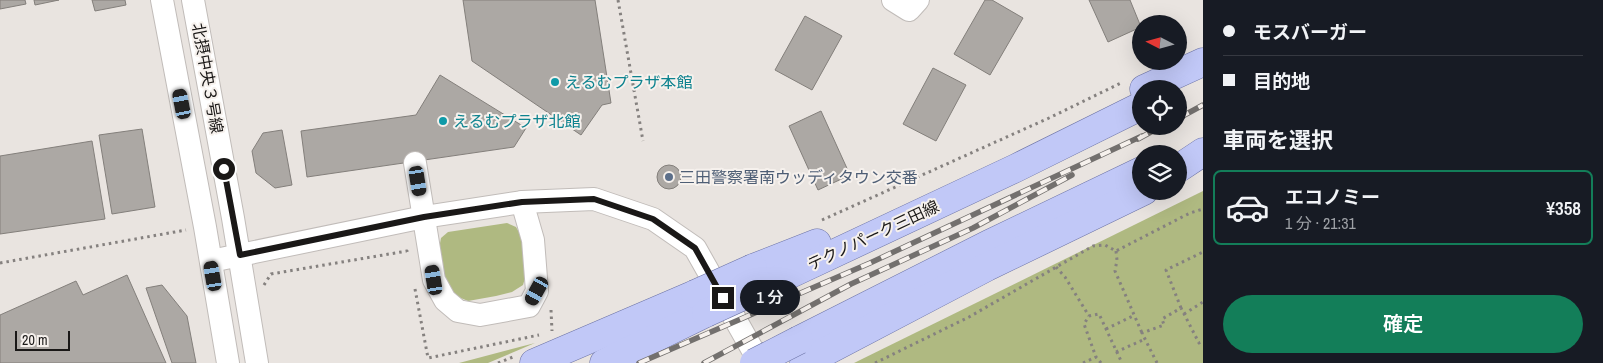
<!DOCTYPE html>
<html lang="ja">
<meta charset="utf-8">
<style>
body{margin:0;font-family:"Archivo Narrow","Noto Sans JP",sans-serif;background:#242831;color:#f1f3f6;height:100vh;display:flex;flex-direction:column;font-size:19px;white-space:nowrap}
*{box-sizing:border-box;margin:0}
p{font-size:16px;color:#9ea1a6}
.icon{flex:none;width:28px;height:28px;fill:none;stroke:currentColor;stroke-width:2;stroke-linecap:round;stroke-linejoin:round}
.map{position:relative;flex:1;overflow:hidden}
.details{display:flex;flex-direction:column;background:#171b24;width:400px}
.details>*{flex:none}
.banner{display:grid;align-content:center;height:110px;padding:0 20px;background:#171b24}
.needle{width:32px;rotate:276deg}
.fabs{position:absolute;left:1132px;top:15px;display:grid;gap:10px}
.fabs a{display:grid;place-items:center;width:55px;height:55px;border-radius:50%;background:#171b24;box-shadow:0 5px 20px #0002;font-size:25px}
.scale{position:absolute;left:15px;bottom:12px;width:55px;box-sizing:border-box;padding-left:5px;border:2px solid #1a1817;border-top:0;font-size:14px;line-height:18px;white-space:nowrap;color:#1a1817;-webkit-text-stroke:4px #f6f1ed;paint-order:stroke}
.end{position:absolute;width:22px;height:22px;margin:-11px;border:6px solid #1a1817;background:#fff;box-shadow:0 0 0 2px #fff}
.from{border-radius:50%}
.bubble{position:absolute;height:35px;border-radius:18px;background:#171b24;box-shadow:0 5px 20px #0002;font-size:16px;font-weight:600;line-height:35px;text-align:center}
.car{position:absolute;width:15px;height:30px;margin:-15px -8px;border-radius:6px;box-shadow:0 0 4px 1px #0007;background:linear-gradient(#222 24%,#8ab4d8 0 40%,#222 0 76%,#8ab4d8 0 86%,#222 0)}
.banner b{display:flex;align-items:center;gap:18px;height:48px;font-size:19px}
.banner b+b{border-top:1px solid #363941}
.banner i{width:12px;height:12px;background:#f1f3f6}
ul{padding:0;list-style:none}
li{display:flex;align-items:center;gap:15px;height:75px;margin:0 10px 8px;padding:0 10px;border:2px solid transparent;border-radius:8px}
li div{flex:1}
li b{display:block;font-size:19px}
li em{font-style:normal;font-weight:600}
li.on{border-color:#137e59}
li>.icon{width:45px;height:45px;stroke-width:1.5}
h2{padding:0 20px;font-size:22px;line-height:60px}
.button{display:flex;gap:10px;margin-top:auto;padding:10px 20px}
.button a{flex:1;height:58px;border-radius:30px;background:#137e59;color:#fff;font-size:20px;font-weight:600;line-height:58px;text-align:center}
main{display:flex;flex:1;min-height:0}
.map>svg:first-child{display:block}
</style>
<main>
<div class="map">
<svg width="1203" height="363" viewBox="0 0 1203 363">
<rect width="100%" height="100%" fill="#e9e4e0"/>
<g fill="#afb981">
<polygon points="1203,191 1203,363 854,363"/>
<polygon points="507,223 516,227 523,239 528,268 523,285 512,292 496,296 468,301 456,296 445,285 438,254 441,238 448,232"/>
<polygon points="535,343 488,363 459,363"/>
</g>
<g fill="#aca8a4" stroke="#837f7b">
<polygon points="0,0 25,0 26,4 0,9"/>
<polygon points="34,0 59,0 35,5"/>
<polygon points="92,0 125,0 126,5 95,11"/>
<polygon points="463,0 595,0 611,103 602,105 581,135 472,61"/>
<polygon points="985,0 992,0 1023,18 990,75 954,54"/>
<polygon points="1089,0 1130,0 1141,27 1108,42"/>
<polygon points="805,16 842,36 812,90 775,70"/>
<polygon points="933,68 966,85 936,141 903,124"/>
<polygon points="440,75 526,128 514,147 307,177 301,131 416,115"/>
<polygon points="821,111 850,175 818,190 789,126"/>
<polygon points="142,129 155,207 112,214 99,135"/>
<polygon points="282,130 292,185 275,188 256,173 252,151 263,133"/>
<polygon points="92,141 105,219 0,234 0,156"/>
<circle cx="669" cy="177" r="12"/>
<polygon points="127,275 166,363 0,363 0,315 76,281 83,295"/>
<polygon points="162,285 187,316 196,363 172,363 146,288"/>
</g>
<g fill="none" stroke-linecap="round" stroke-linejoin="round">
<defs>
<g id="minor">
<polyline points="162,0 205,227 228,363"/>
<polyline points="193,0 233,218 257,363"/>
<polyline points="893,0 909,10 918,0"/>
<polyline points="415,163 434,280 445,300 458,311 480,315 529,306 537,291 533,240 522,202"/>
<polyline points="211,261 424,217 522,202 594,199 653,219 695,248 760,363"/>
</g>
<g id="major">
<polyline points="1144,89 1203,62"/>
<polyline points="1179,168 1203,152"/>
<polyline points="753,268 817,243"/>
<polyline points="765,286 1016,168 1141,106"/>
<polyline points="799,340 989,244 1141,171"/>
<polyline points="534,363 695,294"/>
<polyline points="604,363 706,313"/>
<polyline points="804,363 987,267 1144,191"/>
</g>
</defs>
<use href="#minor" stroke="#c1bcb9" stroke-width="24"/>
<use href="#major" stroke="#6b72a5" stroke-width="29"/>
<g stroke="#85817f" stroke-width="3" stroke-dasharray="2.5 4" stroke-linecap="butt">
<polyline points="618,0 643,141"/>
<polyline points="822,220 1049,118 1123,82"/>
<polyline points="1116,251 1117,260 1115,271 1142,333"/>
<polyline points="0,263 186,230"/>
<polyline points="1056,267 1065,277 1089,316"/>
<polyline points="264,285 271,274 407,251 408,254"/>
<polyline points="415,289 428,358 539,335"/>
<polyline points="1181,308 1166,270 1203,252"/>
<polyline points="551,310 552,331"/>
<polyline points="1184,314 1203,302"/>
<polyline points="1106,329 1135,315"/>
<polyline points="1116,352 1145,339"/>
<polyline points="498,363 513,357"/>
<polyline points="875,363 969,317 1093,246 1105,245 1116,251 1190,213 1203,209"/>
<polyline points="1083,363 1096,357"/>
<polyline points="1101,363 1096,357 1084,324 1089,316 1099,314 1122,363"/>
<polyline points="1157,363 1142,333 1164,325 1162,319 1181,308 1199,343 1203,341"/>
</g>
<use href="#minor" stroke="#fff" stroke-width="22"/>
<use href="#major" stroke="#c1c8f7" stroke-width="28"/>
<defs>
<g id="rail">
<polyline points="1179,118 1203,105"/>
<polyline points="1138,139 1162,126"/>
<polyline points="639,363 870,263 1142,136"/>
<polyline points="704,363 851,284 973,228 1072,175"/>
</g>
</defs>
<use href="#rail" stroke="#73706e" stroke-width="5.5"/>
<use href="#rail" stroke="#f6f1ed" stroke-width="4" stroke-dasharray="11" stroke-linecap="butt"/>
<defs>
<g id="major-bridge">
<polyline points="695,294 753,268"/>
<polyline points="706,313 765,286"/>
<polyline points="754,363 799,340"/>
</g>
</defs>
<use href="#major-bridge" stroke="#6b72a5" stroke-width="29" stroke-linecap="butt"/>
<use href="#major-bridge" stroke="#c1c8f7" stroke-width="28"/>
</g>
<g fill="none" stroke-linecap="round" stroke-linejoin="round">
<polyline stroke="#1a1817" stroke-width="6" points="224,169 240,255 424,217 522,202 594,199 653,219 695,248 723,298"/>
</g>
<g fill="#0f9aa8" stroke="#f6f1ed" stroke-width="2">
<circle cx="555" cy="82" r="5"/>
<circle cx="443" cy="121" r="5"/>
</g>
<circle fill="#5c6f8a" stroke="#f6f1ed" stroke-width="2" cx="669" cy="177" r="5"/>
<g text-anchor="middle" stroke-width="4" stroke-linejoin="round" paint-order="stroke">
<g font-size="16" fill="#1a1817" stroke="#f6f1ed">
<text transform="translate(208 78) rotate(80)" y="6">北摂中央３号線</text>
<text transform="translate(873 235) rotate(-25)" y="6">テクノパーク三田線</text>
</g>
<g font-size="16" fill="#0d838f" stroke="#f6f1ed" text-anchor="start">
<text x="565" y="88">えるむプラザ本館</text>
<text x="453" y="127">えるむプラザ北館</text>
</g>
<g font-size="16" fill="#4e5e75" stroke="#f6f1ed" text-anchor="start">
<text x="679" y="183">三田警察署南ウッディタウン交番</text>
</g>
</g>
</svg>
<div class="fabs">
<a><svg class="needle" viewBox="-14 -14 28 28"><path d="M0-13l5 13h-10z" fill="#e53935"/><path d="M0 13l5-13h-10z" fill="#9ea1a6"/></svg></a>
<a><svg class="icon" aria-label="locate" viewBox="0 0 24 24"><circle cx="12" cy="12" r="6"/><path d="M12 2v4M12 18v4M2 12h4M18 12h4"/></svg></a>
<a><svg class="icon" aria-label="layers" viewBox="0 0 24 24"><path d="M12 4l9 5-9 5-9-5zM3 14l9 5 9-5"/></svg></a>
</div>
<div class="scale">20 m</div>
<i class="end from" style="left:224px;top:169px"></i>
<i class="end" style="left:723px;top:298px"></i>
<div class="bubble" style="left:740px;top:280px;width:60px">1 分</div>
<i class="car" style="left:182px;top:104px;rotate:349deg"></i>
<i class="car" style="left:418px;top:181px;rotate:171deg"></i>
<i class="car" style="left:213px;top:276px;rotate:350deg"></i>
<i class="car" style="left:434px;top:280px;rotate:351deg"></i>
<i class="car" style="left:537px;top:291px;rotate:209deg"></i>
</div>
<section class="details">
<div class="banner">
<b><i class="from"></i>モスバーガー</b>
<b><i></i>目的地</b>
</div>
<h2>車両を選択</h2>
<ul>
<li class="on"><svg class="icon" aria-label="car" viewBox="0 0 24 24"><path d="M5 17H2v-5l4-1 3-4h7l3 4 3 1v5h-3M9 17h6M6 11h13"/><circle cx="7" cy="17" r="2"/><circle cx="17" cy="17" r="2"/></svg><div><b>エコノミー</b><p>1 分 · 21:31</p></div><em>¥358</em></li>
</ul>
<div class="button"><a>確定</a></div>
</section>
</main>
